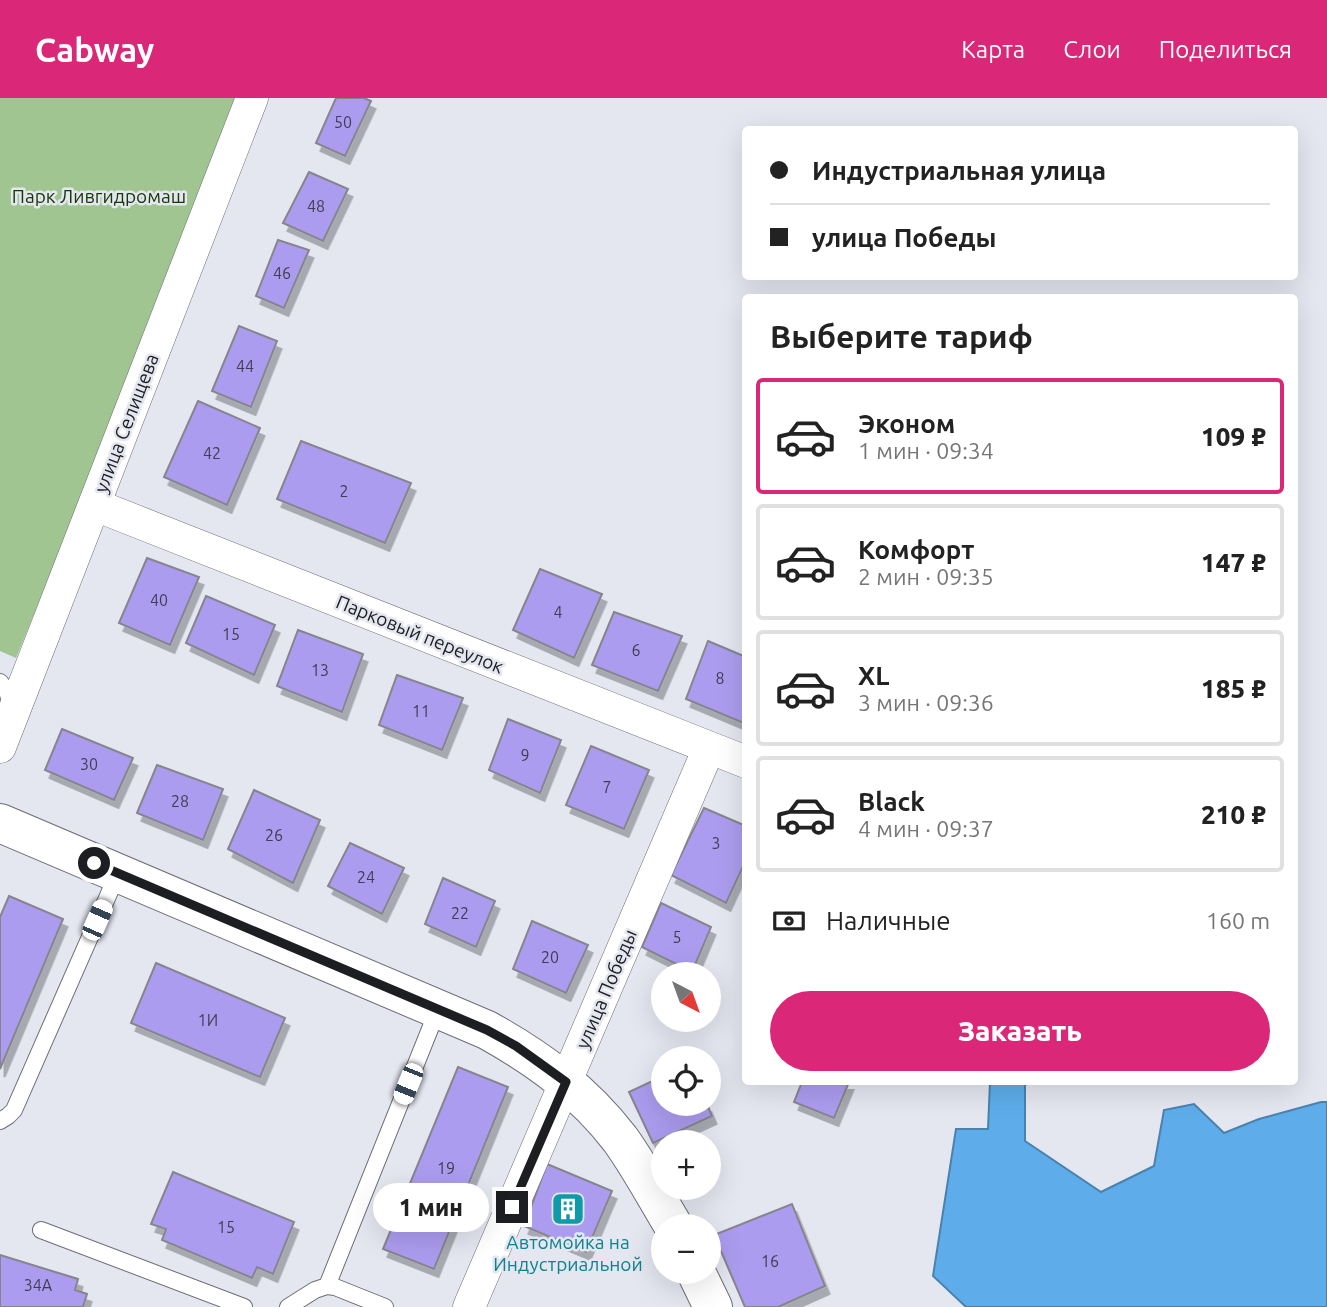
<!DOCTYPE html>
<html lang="ru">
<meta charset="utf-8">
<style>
body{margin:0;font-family:Ubuntu,sans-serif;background:#f6f6f6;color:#222;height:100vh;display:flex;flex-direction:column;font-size:26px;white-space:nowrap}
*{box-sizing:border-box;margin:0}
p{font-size:23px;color:#767676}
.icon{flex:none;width:38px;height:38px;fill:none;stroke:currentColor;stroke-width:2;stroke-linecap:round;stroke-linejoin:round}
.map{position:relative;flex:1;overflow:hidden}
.drawer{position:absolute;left:742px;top:196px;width:556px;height:791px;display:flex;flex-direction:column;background:#fff;border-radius:7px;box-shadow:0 7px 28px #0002}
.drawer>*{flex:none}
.hud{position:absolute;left:742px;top:28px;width:556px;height:154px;border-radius:7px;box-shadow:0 7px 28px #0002;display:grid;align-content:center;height:154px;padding:0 28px;background:#fff}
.needle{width:46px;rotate:139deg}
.tools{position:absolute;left:651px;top:864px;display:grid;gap:14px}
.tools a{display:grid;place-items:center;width:70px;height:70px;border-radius:50%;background:#fff;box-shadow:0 7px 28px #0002;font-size:35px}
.end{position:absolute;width:32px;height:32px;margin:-16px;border:9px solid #1d1e21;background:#fff;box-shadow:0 0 0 4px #fff}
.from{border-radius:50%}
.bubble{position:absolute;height:49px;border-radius:24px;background:#fff;box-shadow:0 7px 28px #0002;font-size:23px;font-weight:800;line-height:49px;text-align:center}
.car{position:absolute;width:21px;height:42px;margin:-21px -10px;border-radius:9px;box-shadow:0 0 5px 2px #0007;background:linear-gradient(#fff 24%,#345 0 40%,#fff 0 76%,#345 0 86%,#fff 0)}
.hud b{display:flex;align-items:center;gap:24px;height:66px;font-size:26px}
.hud b+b{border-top:2px solid #e0e0e0}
.hud i{width:18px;height:18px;background:#222}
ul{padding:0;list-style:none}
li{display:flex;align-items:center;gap:21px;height:116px;margin:0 14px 10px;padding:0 14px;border:4px solid #e0e0e0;border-radius:7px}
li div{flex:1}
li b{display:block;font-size:26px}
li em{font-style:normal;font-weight:800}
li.on{border-color:#db2777}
li>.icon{width:63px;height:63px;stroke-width:1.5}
h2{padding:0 28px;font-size:32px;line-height:84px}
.pay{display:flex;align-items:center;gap:18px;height:77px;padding:0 28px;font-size:26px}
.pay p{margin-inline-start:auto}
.primary-button{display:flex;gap:14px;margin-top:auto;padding:14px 28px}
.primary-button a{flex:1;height:80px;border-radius:42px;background:#db2777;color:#fff;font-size:28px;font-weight:800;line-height:80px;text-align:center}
header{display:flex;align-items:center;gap:42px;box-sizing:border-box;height:98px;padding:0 35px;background:#db2777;color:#fff}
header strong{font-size:33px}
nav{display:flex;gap:38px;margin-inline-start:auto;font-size:24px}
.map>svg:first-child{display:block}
</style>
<header>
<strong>Cabway</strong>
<nav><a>Карта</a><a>Слои</a><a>Поделиться</a></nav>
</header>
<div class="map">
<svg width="1327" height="1209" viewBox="0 0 1327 1209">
<defs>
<filter id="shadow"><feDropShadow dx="4.5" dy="8" stdDeviation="0" flood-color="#0004"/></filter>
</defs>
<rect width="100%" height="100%" fill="#e4e6f0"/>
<polygon fill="#a0c591" points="0,0 246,0 16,560 0,553"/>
<polygon fill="#5eadea" stroke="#4a82ae" stroke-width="2" points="990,984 1025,984 1025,1043 1101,1094 1154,1068 1164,1012 1194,1006 1224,1035 1259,1021 1321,1004 1327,1004 1327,1209 966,1209 933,1178 956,1031 988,1031"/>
<g fill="#ac9cef" stroke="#86858e" stroke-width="2" filter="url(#shadow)">
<polygon points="336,0 364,0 371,3 345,58 316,45"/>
<polygon points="309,74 348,91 323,143 283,125"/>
<polygon points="278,142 309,152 284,210 256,198"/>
<polygon points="239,228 277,243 251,309 212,293"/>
<polygon points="198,303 260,330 227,407 164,379"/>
<polygon points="301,343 411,385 385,445 277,401"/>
<polygon points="147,460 199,479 170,547 119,525"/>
<polygon points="540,471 602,496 574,560 513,532"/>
<polygon points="206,498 275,527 254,577 186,545"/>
<polygon points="614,514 682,538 658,593 592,567"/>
<polygon points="298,532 363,556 342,614 277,588"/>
<polygon points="708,543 746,559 746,626 686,601"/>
<polygon points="397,577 463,600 442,652 379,627"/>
<polygon points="508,621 561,642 540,695 489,672"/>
<polygon points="62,631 133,660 114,702 45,672"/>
<polygon points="591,648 649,672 624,731 566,707"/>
<polygon points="157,667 223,691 203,742 137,715"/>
<polygon points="254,692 320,722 293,785 228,751"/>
<polygon points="704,710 746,728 746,762 726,805 671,777"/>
<polygon points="350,745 404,770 382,816 328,788"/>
<polygon points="443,780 495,803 476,849 425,826"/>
<polygon points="9,798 63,821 0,971 0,819"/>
<polygon points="661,805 711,829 692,874 642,849"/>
<polygon points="532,823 588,847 566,895 513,871"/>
<polygon points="156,865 285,920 260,979 131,925"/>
<polygon points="458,969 508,989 434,1171 383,1151"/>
<polygon points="663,978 663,1006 707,1006 712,1018 653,1045 629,994"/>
<polygon points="802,984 849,984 834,1020 794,1004"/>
<polygon points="547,1066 612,1093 586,1154 524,1128"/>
<polygon points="173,1074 294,1124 273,1176 257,1169 252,1180 162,1142 166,1131 151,1126"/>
<polygon points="792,1106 825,1188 778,1209 745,1209 714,1137"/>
<polygon points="0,1157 78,1181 75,1192 87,1196 83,1209 0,1209"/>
</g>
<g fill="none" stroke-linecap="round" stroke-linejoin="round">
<defs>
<g id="service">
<path d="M 0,584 C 8,592 11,600 10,611"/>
<polyline points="0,1023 8,1018 14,1012 118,775"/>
<polyline points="41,1132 244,1209"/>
<polyline points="327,1188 335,1189 385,1209"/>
<polyline points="288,1209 315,1192 327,1188 438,911"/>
</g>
<g id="minor">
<polyline points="95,407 746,664"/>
<polyline points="0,649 252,0"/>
<polyline points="469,1209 709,650"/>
</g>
<g id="tertiary">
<path d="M 0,725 L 487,932 C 539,961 583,993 620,1041 C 639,1067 657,1101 674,1129"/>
<polyline points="696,1174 713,1209"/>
</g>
</defs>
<use href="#service" stroke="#6c6d75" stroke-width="18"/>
<use href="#minor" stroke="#6c6d75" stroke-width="33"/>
<use href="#tertiary" stroke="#6c6d75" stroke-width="40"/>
<use href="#service" stroke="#fff" stroke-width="16"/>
<use href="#minor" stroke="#fff" stroke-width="32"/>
<use href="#tertiary" stroke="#fff" stroke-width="38"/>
</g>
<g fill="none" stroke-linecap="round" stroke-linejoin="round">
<polyline stroke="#1d1e21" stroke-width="9" points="94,765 487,932 516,948 566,984 512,1109"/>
</g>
<defs>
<symbol id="building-square" viewBox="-11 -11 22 22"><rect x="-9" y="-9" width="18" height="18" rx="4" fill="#0f9aa8" stroke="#e4e6f0"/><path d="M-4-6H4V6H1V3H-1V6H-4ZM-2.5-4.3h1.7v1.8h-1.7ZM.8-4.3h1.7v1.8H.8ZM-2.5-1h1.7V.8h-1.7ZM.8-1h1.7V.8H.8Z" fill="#fff"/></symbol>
</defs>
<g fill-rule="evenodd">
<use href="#building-square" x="549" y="1092" width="38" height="38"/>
</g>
<g text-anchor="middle" stroke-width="5" stroke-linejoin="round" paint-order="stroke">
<g font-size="16" fill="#413e54">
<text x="343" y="30">50</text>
<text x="316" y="114">48</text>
<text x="282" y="181">46</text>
<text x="245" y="274">44</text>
<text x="212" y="361">42</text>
<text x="344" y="399">2</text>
<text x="159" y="508">40</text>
<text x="558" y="520">4</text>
<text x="231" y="542">15</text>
<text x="636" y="558">6</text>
<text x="320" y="578">13</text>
<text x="720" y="586">8</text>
<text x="421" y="619">11</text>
<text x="525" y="663">9</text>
<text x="89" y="672">30</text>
<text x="607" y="695">7</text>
<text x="180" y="709">28</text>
<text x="274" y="743">26</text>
<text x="716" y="751">3</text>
<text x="366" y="785">24</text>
<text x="460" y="821">22</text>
<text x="677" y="845">5</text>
<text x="550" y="865">20</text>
<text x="208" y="928">1И</text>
<text x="446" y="1076">19</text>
<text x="226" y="1135">15</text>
<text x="770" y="1169">16</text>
<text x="38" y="1193">34А</text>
</g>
<g font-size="19" fill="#173902" stroke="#e4e6f0">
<text x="99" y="105">Парк Ливгидромаш</text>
</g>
<g font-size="19" fill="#1d1e21" stroke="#e4e6f0">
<text transform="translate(126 325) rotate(-69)" y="7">улица Селищева</text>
<text transform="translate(420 536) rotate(22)" y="7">Парковый переулок</text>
<text transform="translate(606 891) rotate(-67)" y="7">улица Победы</text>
</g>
<g font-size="19" fill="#0d838f" stroke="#e4e6f0">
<text x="568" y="1151">Автомойка на<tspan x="568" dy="22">Индустриальной</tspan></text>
</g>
</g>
</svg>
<div class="tools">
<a><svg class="needle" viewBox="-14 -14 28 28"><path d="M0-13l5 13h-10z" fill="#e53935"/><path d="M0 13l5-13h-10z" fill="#767676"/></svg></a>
<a><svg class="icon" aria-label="locate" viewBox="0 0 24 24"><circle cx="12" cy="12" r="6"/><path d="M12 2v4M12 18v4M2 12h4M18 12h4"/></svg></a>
<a>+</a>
<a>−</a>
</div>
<i class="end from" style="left:94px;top:765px"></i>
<i class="end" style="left:512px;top:1109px"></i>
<div class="bubble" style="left:373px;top:1085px;width:116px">1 мин</div>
<i class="car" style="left:97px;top:822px;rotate:24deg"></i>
<i class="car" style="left:408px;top:986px;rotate:202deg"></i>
<div class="hud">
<b><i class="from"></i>Индустриальная улица</b>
<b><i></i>улица Победы</b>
</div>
<section class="drawer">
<h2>Выберите тариф</h2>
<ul>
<li class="on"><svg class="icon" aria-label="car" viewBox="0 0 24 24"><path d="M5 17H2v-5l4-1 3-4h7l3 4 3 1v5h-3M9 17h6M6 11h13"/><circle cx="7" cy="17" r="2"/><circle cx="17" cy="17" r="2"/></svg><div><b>Эконом</b><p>1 мин · 09:34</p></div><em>109 ₽</em></li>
<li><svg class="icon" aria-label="car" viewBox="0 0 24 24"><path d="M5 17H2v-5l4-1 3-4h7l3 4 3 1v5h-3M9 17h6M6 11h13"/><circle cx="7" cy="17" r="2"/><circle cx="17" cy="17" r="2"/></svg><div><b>Комфорт</b><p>2 мин · 09:35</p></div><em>147 ₽</em></li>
<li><svg class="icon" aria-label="car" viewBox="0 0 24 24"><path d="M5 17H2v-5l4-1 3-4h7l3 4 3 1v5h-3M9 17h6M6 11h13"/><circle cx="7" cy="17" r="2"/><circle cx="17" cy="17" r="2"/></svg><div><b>XL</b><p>3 мин · 09:36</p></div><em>185 ₽</em></li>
<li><svg class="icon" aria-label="car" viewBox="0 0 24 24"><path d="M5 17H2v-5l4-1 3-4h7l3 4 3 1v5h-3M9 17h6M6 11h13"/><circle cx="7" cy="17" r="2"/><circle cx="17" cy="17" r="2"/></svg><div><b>Black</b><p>4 мин · 09:37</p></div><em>210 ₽</em></li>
</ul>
<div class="pay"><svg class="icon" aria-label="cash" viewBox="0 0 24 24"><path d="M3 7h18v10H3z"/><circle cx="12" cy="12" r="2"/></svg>Наличные<p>160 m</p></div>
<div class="primary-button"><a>Заказать</a></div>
</section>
</div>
